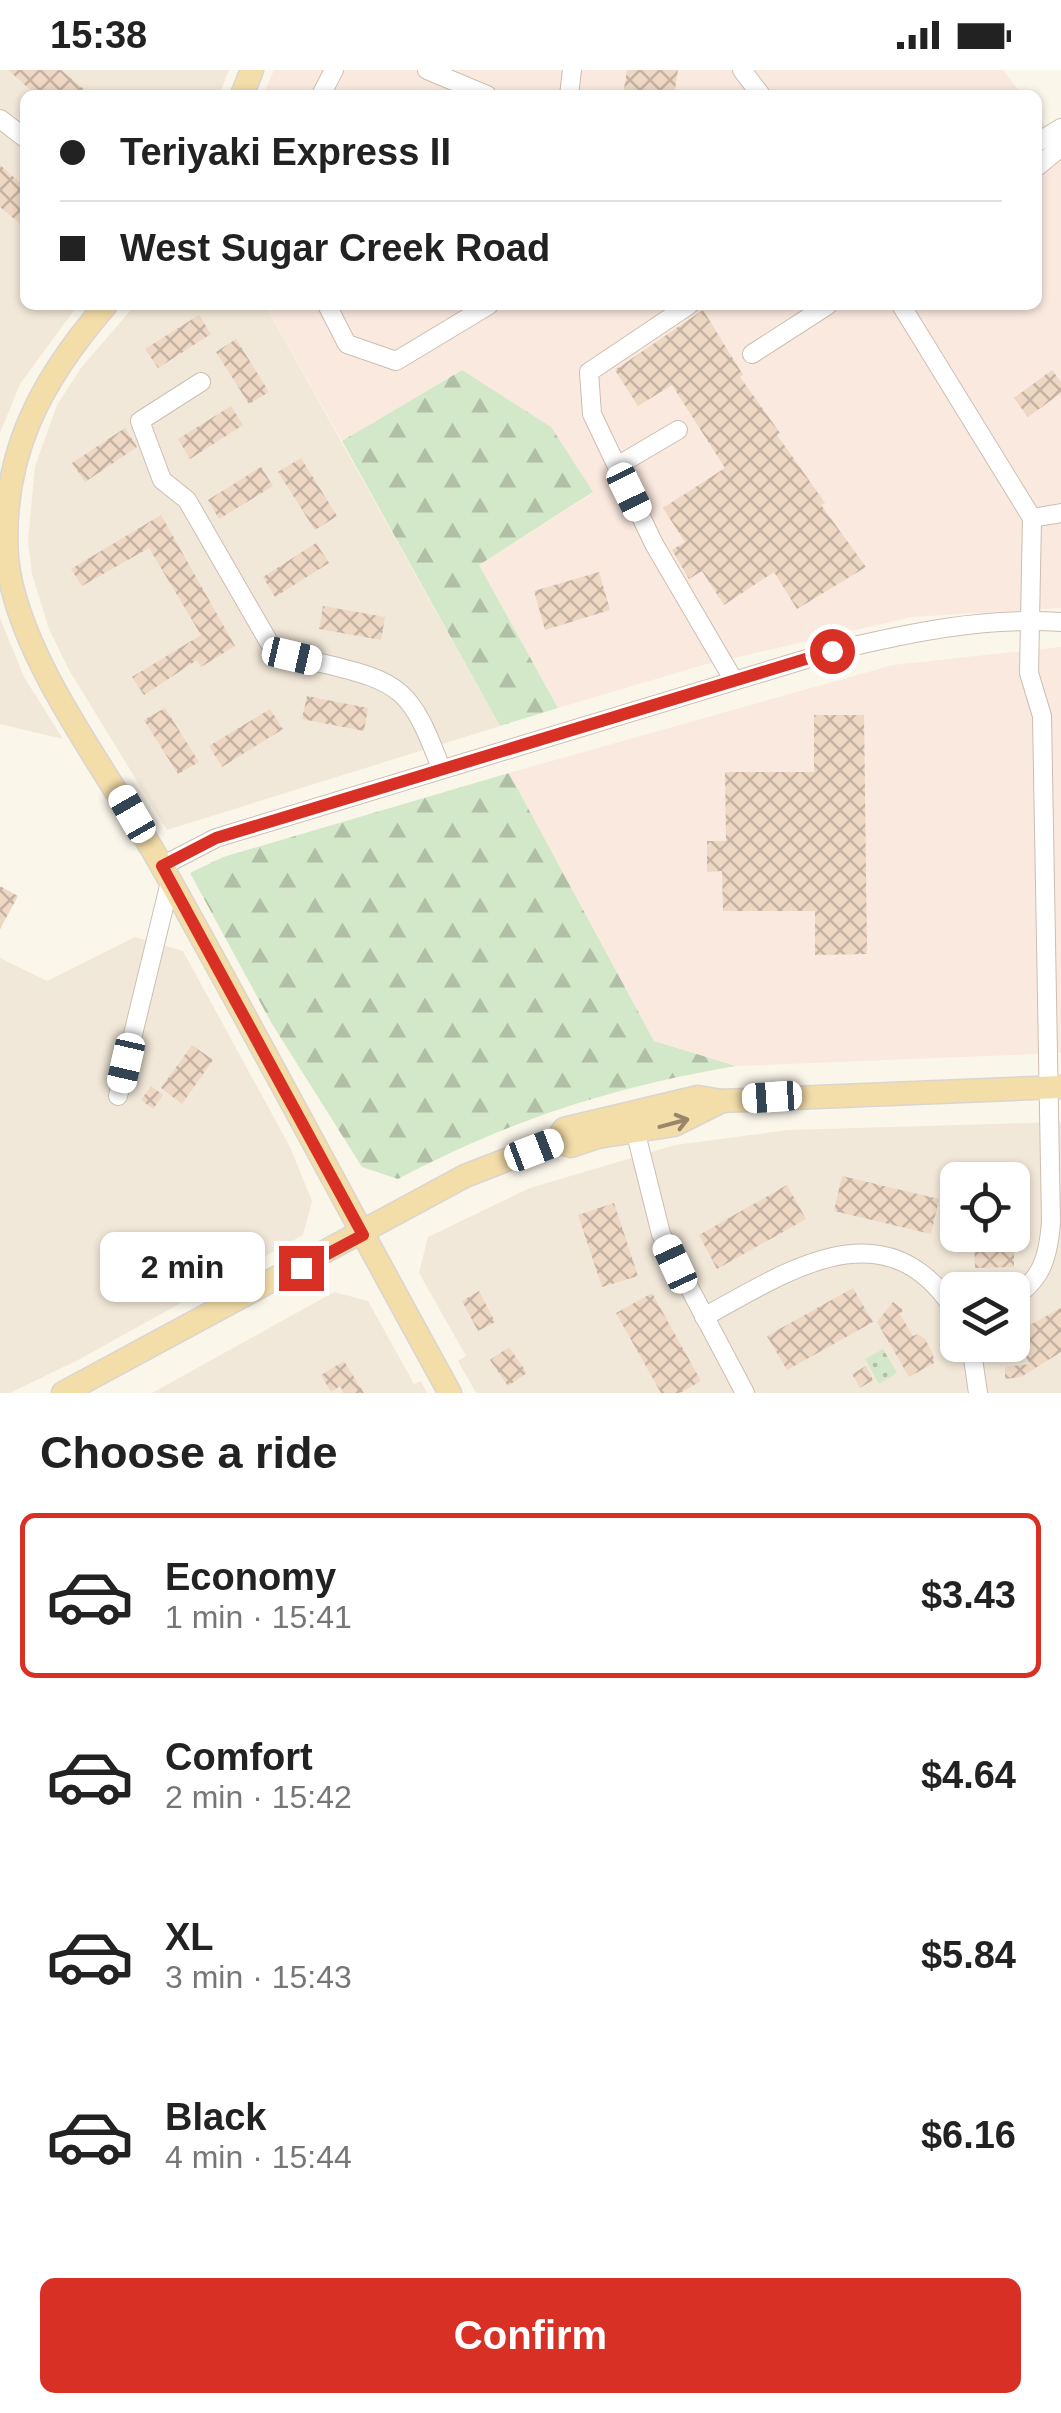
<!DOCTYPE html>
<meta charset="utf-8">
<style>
body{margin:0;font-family:Helvetica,sans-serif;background:#f6f6f6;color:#222;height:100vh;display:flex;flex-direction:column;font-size:38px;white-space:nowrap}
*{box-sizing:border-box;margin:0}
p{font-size:32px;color:#767676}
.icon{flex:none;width:55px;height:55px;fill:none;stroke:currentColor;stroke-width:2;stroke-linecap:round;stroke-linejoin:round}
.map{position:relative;height:1323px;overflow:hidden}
.sheet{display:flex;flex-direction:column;background:#fff;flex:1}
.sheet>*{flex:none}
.hud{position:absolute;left:20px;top:20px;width:1022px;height:220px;border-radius:15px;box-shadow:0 2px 8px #0004;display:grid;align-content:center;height:220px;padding:0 40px;background:#fff}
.tools{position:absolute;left:940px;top:1092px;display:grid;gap:20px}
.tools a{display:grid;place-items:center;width:90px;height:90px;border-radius:15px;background:#fff;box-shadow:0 2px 8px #0004;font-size:50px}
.end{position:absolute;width:45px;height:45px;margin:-22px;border:12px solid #d93025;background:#fff;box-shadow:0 0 0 5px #fff}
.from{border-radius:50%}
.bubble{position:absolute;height:70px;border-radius:15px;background:#fff;box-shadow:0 2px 8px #0004;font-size:32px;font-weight:600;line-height:70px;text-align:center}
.car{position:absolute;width:30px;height:60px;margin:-30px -15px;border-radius:12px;box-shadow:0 0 8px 2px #0007;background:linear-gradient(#fff 24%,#345 0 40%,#fff 0 76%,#345 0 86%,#fff 0)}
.hud b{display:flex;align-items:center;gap:35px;height:95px;font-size:38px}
.hud b+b{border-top:2px solid #e0e0e0}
.hud i{width:25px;height:25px;background:#222}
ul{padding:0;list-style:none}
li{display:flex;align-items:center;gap:30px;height:165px;margin:0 20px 15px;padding:0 20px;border:5px solid transparent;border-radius:15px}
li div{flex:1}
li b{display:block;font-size:38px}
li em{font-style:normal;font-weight:600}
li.selected{border-color:#d93025}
li>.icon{width:90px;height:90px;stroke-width:1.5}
h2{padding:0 40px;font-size:45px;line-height:120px}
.cta{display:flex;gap:20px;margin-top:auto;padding:20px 40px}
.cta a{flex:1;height:115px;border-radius:15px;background:#d93025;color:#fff;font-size:40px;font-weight:600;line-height:115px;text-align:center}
.status{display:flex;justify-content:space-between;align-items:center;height:70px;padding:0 50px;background:#fff;direction:ltr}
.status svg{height:28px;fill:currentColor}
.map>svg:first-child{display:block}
</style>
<div class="status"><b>15:38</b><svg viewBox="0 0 49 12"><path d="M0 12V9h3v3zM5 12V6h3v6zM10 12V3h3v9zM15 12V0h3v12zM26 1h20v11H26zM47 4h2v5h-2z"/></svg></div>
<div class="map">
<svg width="1061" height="1323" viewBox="0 0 1061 1323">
<defs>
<pattern id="forest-firs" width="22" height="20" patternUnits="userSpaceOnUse" patternTransform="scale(2.5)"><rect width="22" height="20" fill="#d3e8c9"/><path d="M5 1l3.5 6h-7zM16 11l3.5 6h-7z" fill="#b0bfa6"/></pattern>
<pattern id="park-dots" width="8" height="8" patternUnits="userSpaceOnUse" patternTransform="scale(2.5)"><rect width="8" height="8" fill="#d3e8c9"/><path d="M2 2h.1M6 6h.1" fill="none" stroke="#b0bfa6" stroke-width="1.8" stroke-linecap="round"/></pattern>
<pattern id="building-cross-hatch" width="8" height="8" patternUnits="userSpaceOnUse" patternTransform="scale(2.5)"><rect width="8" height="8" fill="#eed8c4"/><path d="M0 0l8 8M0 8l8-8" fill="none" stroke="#c5b2a2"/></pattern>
</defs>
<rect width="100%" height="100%" fill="#fbf6ea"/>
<g fill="#f2e8d9" fill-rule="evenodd">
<polygon points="0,0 229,0 219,25 25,25 25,235 78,235 20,314 0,363"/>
<polygon points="135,235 265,235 500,656 167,760 69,600 49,559 32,504 28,471 35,396 57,335 81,298"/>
<polygon points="0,548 24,607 63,669 0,654"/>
<polygon points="135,867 183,881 290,1077 312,1131 303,1165 80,1289 10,1323 0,1323 0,888 47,911"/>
<path d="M 1061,1052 L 1061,1323 L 476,1323 L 458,1291 L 466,1286 L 419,1203 L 428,1167 L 530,1118 L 675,1075 L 788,1060 ZM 958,1110 L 1012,1110 L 1012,1165 L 958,1165 ZM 958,1220 L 1012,1220 L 1012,1275 L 958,1275 Z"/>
<polygon points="334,1222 368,1231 414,1314 421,1311 427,1323 152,1323"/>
</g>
<g fill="#fae9df">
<polygon points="274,0 1003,0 1022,25 263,25"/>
<polygon points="1038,47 1061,78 1061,538 912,547 703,595 558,638 479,495 593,423 461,300 342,371 265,235 1038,235"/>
<polygon points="1061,577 1061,983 737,996 654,971 509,703 893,595"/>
</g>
<g fill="url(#forest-firs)">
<polygon points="462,300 551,357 593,422 479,495 558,638 500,656 342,371"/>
<path d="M 509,703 L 654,971 L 736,996 C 612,1017 510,1050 398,1109 L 362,1097 L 272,954 L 190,803 L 223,787 Z"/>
</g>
<polygon fill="url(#park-dots)" points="883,1279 897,1303 879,1314 865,1289"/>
<g fill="url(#building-cross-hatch)">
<polygon points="8,0 61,0 91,25 36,25"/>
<polygon points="627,0 678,0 674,25 623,25"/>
<polygon points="0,95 25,117 25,158 0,137"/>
<polygon points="703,240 743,305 740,307 780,363 777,365 825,433 821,435 866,497 797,539 774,502 724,535 702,501 689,509 672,480 685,472 663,438 725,398 672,315 638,336 615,300"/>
<polygon points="199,245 211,264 158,298 145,279"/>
<polygon points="236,269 269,322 249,334 216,282"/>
<polygon points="1052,300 1061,312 1061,323 1028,347 1014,328"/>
<polygon points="231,336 243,355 190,389 178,369"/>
<polygon points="125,358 137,377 85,412 72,393"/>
<polygon points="301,388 337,446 315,460 278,402"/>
<polygon points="261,397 273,416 219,449 208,430"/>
<polygon points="161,445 235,576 201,597 197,590 144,625 132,607 201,565 149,478 82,516 71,499"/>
<polygon points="316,473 329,493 275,527 263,507"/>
<polygon points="599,502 610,540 545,560 534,521"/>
<polygon points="323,536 385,547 381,570 319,559"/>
<polygon points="307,626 368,638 364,661 302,649"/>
<polygon points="165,638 199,692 178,704 144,650"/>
<polygon points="270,639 283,659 222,697 209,676"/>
<polygon points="814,645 864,645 867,884 815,885 815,841 723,841 722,801 707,802 707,771 726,771 725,702 814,702"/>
<polygon points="0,816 18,826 0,859"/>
<polygon points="192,975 213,990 182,1034 161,1018"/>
<polygon points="151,1016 163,1025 153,1039 141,1030"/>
<polygon points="842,1106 939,1129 931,1164 834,1141"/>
<polygon points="787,1115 806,1149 717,1199 699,1165"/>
<polygon points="614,1133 638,1206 602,1217 578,1145"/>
<polygon points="974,1165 1014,1165 1014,1197 975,1198"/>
<polygon points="853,1218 873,1252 787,1300 767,1266"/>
<polygon points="479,1221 495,1252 478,1261 462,1231"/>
<polygon points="652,1223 701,1311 680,1323 661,1323 616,1243"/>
<polygon points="893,1232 903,1240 900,1244 913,1266 918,1264 925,1269 933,1284 934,1293 909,1307 877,1252"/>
<polygon points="1061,1238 1061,1282 1021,1307 1005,1309 1005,1297 1030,1294 1013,1264"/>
<polygon points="509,1277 527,1303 508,1316 490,1290"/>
<polygon points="344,1291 364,1323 344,1323 340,1316 331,1322 321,1305"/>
<polygon points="866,1296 873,1310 860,1318 852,1304"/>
</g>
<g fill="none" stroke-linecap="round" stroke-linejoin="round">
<defs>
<g id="minor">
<polyline points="427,0 487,25"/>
<polyline points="742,0 761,25"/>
<polyline points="321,25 334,0"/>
<polyline points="569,25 572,0"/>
<polyline points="0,49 25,68"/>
<polyline points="1038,72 1061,58"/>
<polyline points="1038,96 1061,77"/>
<polyline points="327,235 347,274 396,291 489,235"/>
<polyline points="689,235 589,302 592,344 654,474 733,609"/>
<path d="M 901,235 L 1032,448 L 1029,603 L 1042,646 L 1051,1153 C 1048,1188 1042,1209 1012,1229"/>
<polyline points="752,284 828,235"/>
<path d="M 201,312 L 140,351 L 162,410 L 187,430 L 270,574 C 285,586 303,589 321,593 C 403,612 411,620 441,698"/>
<polyline points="617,396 678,360"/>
<polyline points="1032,448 1061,443"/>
<path d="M 162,796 L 216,768 L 833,581 C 908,563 983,547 1061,552"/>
<polyline points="118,1026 170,812"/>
<polyline points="635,1060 661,1164 745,1323"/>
<path d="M 704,1247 C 788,1201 889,1131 958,1246"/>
<polyline points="971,1275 978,1323"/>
</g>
<g id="major">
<polyline points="242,25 252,0"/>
<path d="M 106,235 C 42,309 0,384 7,488 C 17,587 109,703 159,791 C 258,967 352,1146 450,1323"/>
<polyline points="555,1071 571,1076 598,1067 674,1055 722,1031"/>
<polyline points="63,1323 465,1106 555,1071 564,1059 698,1027 722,1031 1061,1017"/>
</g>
</defs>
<use href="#minor" stroke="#ccbeb1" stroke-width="20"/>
<use href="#major" stroke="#dbd5d1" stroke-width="25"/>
<use href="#minor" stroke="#fff" stroke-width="18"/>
<use href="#major" stroke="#f3dda9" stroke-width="22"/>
</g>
<defs><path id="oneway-shaft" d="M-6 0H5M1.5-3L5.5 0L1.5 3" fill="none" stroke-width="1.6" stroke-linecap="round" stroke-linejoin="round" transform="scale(2.5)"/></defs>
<use stroke="#99856a" href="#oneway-shaft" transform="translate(674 1053) rotate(-15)"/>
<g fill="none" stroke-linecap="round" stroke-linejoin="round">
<polyline stroke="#d93025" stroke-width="12" points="301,1198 363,1165 162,796 216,768 832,581"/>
</g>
</svg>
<div class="tools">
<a><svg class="icon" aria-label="locate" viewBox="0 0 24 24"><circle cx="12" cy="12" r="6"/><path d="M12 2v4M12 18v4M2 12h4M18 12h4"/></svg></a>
<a><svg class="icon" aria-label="layers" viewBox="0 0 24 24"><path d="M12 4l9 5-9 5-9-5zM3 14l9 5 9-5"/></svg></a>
</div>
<i class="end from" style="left:832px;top:581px"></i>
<i class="end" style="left:301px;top:1198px"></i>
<div class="bubble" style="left:100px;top:1162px;width:165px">2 min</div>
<i class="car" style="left:629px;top:422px;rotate:154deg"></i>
<i class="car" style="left:292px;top:586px;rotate:103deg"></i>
<i class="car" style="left:132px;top:744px;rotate:330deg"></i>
<i class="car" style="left:126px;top:993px;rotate:193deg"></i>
<i class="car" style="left:772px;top:1027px;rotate:266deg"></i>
<i class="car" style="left:534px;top:1080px;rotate:69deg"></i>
<i class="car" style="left:675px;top:1194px;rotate:335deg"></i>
<div class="hud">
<b><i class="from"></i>Teriyaki Express II</b>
<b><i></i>West Sugar Creek Road</b>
</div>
</div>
<section class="sheet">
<h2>Choose a ride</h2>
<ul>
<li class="selected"><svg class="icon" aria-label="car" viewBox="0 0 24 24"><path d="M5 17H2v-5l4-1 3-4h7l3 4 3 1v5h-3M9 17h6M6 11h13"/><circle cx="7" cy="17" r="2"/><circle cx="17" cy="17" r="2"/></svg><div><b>Economy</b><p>1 min · 15:41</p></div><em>$3.43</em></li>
<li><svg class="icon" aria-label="car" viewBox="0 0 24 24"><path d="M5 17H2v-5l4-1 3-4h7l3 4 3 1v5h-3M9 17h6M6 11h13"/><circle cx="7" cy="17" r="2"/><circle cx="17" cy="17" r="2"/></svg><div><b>Comfort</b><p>2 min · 15:42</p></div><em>$4.64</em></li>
<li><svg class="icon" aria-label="car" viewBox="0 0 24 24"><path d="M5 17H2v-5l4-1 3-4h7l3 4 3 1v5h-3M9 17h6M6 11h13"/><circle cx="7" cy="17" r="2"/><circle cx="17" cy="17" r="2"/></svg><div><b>XL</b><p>3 min · 15:43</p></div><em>$5.84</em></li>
<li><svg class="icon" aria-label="car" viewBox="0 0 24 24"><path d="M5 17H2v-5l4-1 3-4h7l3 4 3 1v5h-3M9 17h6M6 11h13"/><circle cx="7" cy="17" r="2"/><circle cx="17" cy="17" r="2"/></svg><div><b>Black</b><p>4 min · 15:44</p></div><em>$6.16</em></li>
</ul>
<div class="cta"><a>Confirm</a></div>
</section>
